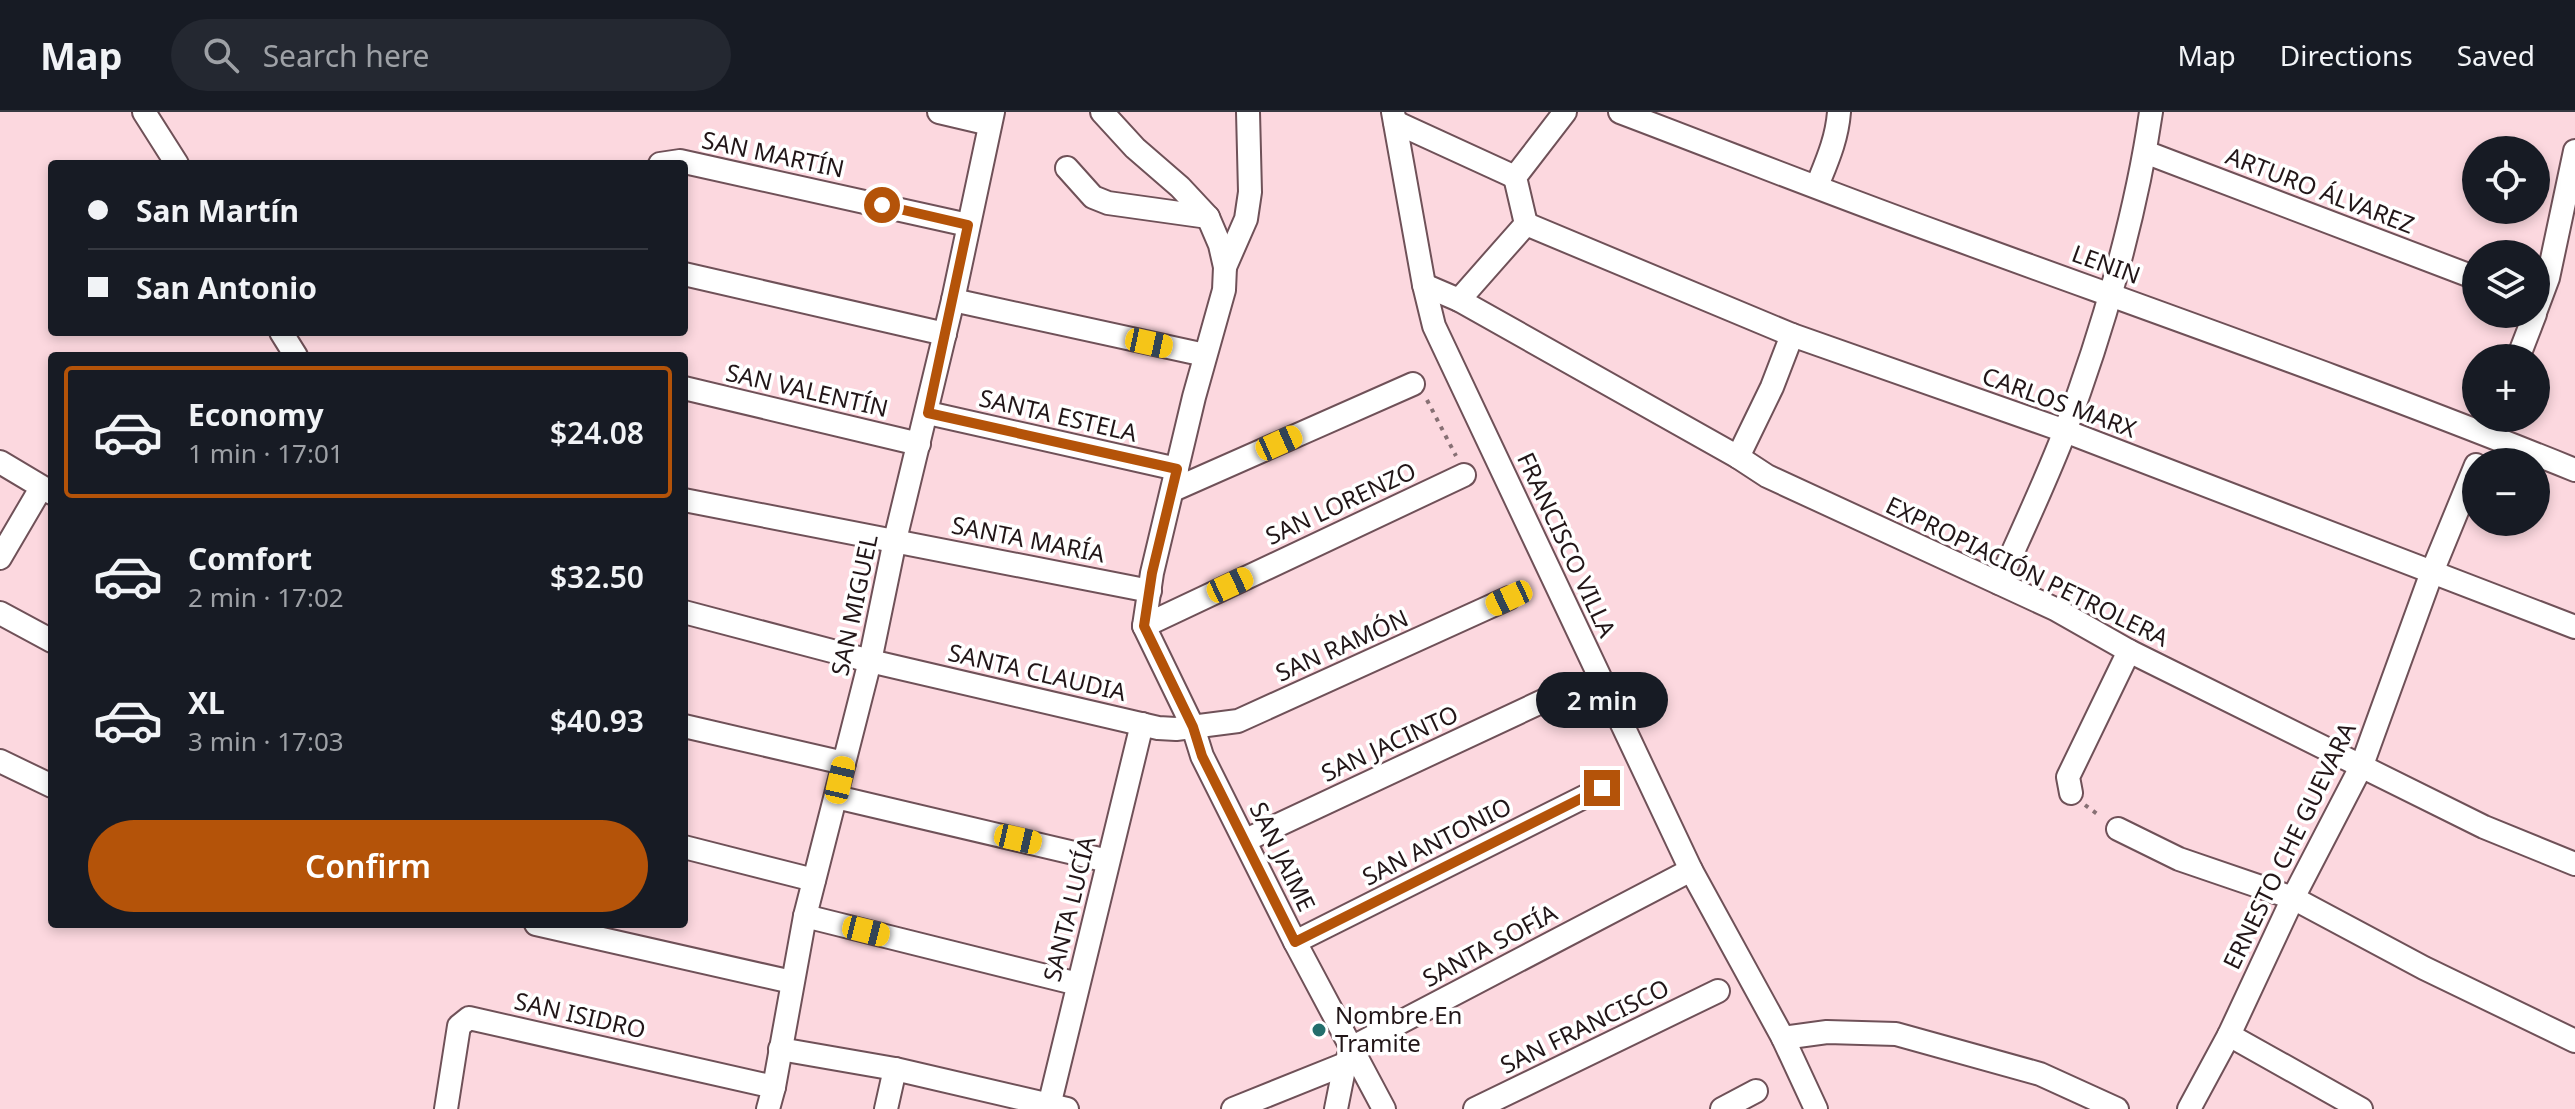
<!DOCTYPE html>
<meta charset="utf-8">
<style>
body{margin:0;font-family:"Noto Sans",sans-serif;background:#242831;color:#f1f3f6;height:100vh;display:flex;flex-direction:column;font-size:30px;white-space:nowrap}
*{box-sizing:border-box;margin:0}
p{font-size:26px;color:#9ea1a6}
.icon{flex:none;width:44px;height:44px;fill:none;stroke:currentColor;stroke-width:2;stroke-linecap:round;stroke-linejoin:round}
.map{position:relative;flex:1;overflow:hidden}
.details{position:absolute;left:48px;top:240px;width:640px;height:576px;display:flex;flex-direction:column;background:#171b24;border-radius:8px;box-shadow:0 4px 12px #0003}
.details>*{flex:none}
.guide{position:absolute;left:48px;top:48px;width:640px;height:176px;border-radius:8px;box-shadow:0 4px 12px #0003;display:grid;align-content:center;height:176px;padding:0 40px;background:#171b24}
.fabs{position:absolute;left:2462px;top:24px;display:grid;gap:16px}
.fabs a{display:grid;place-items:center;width:88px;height:88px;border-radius:50%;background:#171b24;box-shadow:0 4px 12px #0003;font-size:40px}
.end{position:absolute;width:36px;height:36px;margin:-18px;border:10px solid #b45309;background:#fff;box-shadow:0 0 0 4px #fff}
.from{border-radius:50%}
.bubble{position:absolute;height:56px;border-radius:28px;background:#171b24;box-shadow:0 4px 12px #0003;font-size:26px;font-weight:600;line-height:56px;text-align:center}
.car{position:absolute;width:24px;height:48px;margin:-24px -12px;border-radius:10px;box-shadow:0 0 6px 2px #0007;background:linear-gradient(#f5c518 24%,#345 0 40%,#f5c518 0 76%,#345 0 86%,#f5c518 0)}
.guide b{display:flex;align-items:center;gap:28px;height:76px;font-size:30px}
.guide b+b{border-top:2px solid #363941}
.guide i{width:20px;height:20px;background:#f1f3f6}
ul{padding:14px 0 0;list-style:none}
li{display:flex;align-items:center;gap:24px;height:132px;margin:0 16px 12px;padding:0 24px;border:4px solid transparent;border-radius:8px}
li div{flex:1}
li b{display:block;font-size:30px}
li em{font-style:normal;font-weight:600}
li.on{border-color:#b45309}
li>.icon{width:72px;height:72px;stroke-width:1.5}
.primary-button{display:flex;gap:16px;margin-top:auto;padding:16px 40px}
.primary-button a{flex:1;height:92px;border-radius:48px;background:#b45309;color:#fff;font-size:32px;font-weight:600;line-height:92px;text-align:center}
header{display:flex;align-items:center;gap:48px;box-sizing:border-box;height:112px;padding:0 40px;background:#171b24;border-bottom:2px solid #363941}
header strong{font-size:38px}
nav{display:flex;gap:44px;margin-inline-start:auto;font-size:28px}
.search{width:560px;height:72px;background:#242831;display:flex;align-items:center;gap:20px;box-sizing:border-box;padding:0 28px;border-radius:44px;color:#9ea1a6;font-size:30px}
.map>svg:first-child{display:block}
</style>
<header>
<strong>Map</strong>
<div class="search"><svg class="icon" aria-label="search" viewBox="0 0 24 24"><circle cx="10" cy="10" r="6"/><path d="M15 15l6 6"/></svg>Search here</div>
<nav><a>Map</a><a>Directions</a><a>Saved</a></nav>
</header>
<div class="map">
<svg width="2575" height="997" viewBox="0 0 2575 997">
<rect width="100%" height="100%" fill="#fcd8df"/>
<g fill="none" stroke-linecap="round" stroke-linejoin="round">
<defs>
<g id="minor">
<polyline points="144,0 177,52"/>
<polyline points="939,0 990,12"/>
<polyline points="1102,0 1135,36 1180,75 1208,105 1220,133 1225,155 1224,178 1194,285 1152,461 1144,514 1193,615 1202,644 1295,830 1384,997"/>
<polyline points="1393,0 1424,173 1434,214 1691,758 1783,926 1816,997"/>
<path d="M 1620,0 C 1731,42 1841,86 1953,126 C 2161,202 2370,275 2575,358"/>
<polyline points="1395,10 1515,65"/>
<polyline points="2145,40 2476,166"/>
<polyline points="660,52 680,49 968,113"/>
<polyline points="1067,56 1093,85 1108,91 1208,105"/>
<path d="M 1817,74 C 1827,49 1837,27 1839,0"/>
<polyline points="1526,112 1792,223 2065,319 2575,515"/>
<polyline points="1225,155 1246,107 1250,80 1248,0"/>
<polyline points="684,162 945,222"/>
<polyline points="1424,173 1459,188 1738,345 1767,364 2055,497 2129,539 2484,715 2575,752"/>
<polyline points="953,188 1205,243"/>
<polyline points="1459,188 1526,112 1515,65 1565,0"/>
<polyline points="2536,198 2548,166 2575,39"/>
<polyline points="281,220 296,244"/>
<polyline points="2518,246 2535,202"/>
<polyline points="684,276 919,332"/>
<polyline points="928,301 1177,357"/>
<polyline points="1738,345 1772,275 1792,223"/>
<polyline points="0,350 52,381"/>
<polyline points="1173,378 1413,272"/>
<polyline points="684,388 1150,479"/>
<polyline points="0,446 41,376"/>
<path d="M 1999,471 C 2021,421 2045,371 2065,319 C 2102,221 2136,104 2151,0"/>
<polyline points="684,500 870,549 1158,616 1176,617 1238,609 1509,486"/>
<polyline points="0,501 52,529"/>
<polyline points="1144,514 1464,363"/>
<polyline points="684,614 844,651"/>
<polyline points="0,649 52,674"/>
<polyline points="2071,681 2068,665 2129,539"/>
<polyline points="836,685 1108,749"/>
<polyline points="2118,717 2179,747 2293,786 2424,856 2575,929"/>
<polyline points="1246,728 1556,583"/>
<polyline points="684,735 814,768"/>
<polyline points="805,804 1078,872"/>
<polyline points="536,812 792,870"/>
<polyline points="1295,830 1602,676"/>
<polyline points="2229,923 2361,997"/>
<polyline points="1783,926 1827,920 1896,922 2040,962 2117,997"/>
<polyline points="780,937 895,957 1067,997"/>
<polyline points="1049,994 1142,612"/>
<polyline points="446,997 459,914 469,906 774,975"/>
<polyline points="768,997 774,975 805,804 870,549 895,428 953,188 993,0"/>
<polyline points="886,997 895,957"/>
<polyline points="1233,997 1345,952 1353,935 1691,758"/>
<polyline points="1336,997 1345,952"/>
<polyline points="1475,997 1718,879"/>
<polyline points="1722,997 1756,979"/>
<polyline points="2189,997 2229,923 2293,786 2362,653 2432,460 2476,353"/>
</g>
</defs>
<use href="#minor" stroke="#6f5158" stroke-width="26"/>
<g stroke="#877074" stroke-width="4" stroke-dasharray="4 6" stroke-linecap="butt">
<polyline points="1427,288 1456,344"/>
<polyline points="2085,693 2100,704"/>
</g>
<use href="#minor" stroke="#fff" stroke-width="22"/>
</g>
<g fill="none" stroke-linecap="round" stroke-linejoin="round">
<polyline stroke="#b45309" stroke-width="10" points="882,93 968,113 928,301 1177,357 1152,461 1144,514 1193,615 1202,644 1295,830 1602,676"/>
</g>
<circle fill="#236e6c" stroke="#fff" stroke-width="3" cx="1319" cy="918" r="8"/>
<g text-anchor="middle" stroke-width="7" stroke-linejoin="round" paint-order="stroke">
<g font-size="24" fill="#221618" stroke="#fff">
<text transform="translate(773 43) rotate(12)" y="8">SAN MARTÍN</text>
<text transform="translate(2320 79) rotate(21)" y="8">ARTURO ÁLVAREZ</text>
<text transform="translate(2106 153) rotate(20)" y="8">LENIN</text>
<text transform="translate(807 279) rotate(13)" y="8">SAN VALENTÍN</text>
<text transform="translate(2059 291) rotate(20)" y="8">CARLOS MARX</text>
<text transform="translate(1058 304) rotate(13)" y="8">SANTA ESTELA</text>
<text transform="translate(1341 392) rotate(-25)" y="8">SAN LORENZO</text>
<text transform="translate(1028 428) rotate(11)" y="8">SANTA MARÍA</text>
<text transform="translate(1566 433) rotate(65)" y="8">FRANCISCO VILLA</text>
<text transform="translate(2027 460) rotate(26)" y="8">EXPROPIACIÓN PETROLERA</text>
<text transform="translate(855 493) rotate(-78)" y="8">SAN MIGUEL</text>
<text transform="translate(1342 534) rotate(-24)" y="8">SAN RAMÓN</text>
<text transform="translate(1037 561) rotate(13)" y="8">SANTA CLAUDIA</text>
<text transform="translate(1390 632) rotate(-25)" y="8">SAN JACINTO</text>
<text transform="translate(1437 730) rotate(-27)" y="8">SAN ANTONIO</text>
<text transform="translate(2290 734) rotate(-64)" y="8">ERNESTO CHE GUEVARA</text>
<text transform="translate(1282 745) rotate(64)" y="8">SAN JAIME</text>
<text transform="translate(1070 797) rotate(-76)" y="8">SANTA LUCÍA</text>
<text transform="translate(1490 834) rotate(-28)" y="8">SANTA SOFÍA</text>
<text transform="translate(580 904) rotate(13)" y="8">SAN ISIDRO</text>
<text transform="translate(1585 915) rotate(-26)" y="8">SAN FRANCISCO</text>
</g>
<g font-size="24" fill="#221618" stroke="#fff" text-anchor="start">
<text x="1335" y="912">Nombre En<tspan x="1335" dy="28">Tramite</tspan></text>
</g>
</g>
</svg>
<div class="fabs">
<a><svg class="icon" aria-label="locate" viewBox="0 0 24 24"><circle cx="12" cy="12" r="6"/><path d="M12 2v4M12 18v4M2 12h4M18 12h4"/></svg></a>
<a><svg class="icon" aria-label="layers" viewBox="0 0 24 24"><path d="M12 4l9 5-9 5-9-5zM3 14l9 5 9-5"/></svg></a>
<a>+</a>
<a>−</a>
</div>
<i class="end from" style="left:882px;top:93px"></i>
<i class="end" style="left:1602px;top:676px"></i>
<div class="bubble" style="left:1536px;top:560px;width:132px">2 min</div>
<i class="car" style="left:1149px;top:231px;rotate:102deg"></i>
<i class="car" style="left:1279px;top:331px;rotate:66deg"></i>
<i class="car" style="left:1230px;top:473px;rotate:65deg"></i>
<i class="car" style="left:1509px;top:486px;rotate:245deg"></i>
<i class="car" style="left:840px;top:668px;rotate:13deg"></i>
<i class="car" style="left:1018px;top:727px;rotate:103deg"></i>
<i class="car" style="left:866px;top:819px;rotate:104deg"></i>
<div class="guide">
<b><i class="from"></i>San Martín</b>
<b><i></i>San Antonio</b>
</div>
<section class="details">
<ul>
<li class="on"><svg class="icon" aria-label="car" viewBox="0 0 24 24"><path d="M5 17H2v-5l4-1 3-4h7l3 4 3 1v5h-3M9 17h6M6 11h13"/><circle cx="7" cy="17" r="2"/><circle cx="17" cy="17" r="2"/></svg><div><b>Economy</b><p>1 min · 17:01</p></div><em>$24.08</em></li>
<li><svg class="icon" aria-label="car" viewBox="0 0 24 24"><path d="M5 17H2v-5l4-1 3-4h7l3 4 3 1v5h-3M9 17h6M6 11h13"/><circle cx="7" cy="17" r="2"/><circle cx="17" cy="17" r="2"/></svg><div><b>Comfort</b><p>2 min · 17:02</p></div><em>$32.50</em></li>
<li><svg class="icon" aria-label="car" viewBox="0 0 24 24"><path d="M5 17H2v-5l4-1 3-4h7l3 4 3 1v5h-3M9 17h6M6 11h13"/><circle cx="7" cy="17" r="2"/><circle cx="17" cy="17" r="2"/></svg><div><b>XL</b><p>3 min · 17:03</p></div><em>$40.93</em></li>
</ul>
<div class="primary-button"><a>Confirm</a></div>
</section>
</div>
